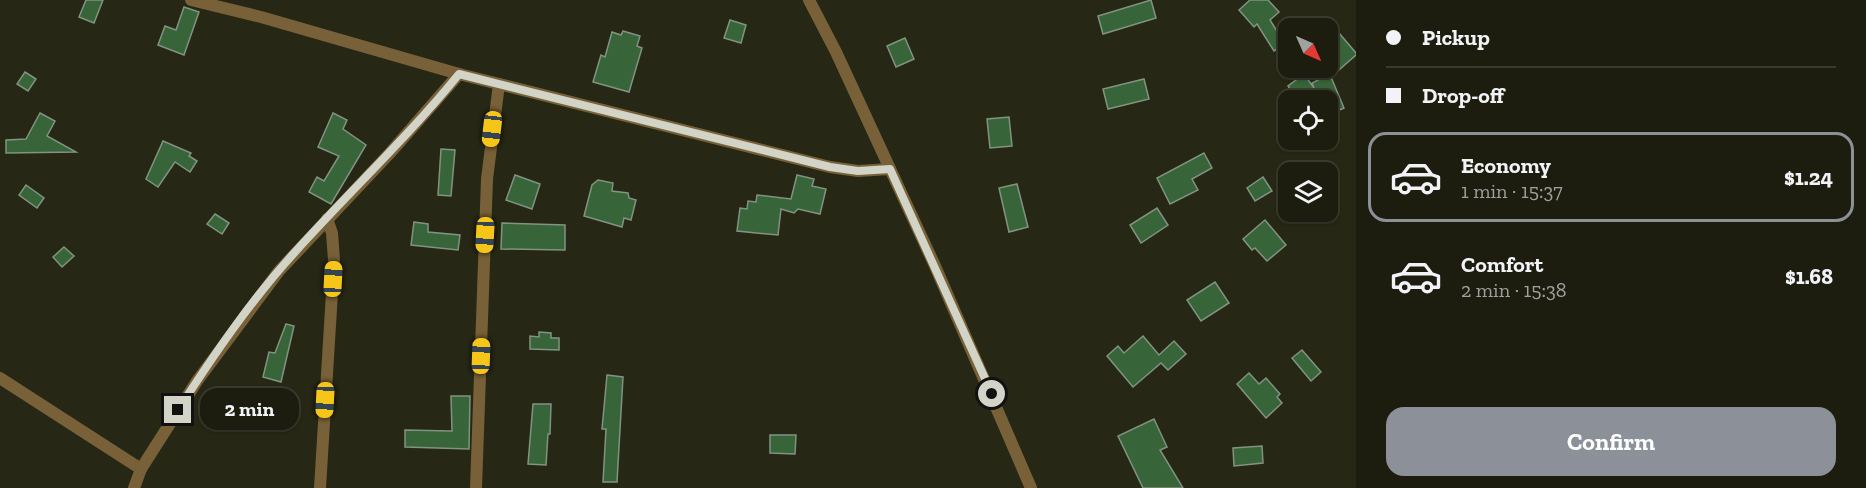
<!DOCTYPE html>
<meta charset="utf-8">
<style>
body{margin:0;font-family:"Zilla Slab",serif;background:#252618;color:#f1f3f6;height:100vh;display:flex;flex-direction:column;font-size:22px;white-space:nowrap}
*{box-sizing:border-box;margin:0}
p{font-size:20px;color:#a0a29e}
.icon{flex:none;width:33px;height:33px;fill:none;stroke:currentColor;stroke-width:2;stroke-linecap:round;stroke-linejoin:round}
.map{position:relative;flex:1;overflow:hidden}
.sheet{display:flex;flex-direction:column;background:#1c1d0f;width:510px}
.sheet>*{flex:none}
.guide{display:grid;align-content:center;height:132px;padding:0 30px;background:#1c1d0f}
.needle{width:39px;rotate:135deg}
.buttons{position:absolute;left:1278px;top:18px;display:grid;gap:12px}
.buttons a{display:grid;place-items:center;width:60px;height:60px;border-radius:12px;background:#1c1d0f;box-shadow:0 2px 4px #0004,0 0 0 2px #3a3b2f;font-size:30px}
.end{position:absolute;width:27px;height:27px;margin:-14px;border:8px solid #d2d4c8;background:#111;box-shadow:0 0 0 3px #111}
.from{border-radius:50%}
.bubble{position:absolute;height:42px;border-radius:18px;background:#1c1d0f;box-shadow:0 2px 4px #0004,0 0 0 2px #3a3b2f;font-size:20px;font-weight:700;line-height:42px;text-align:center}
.car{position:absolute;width:18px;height:36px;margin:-18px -9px;border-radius:8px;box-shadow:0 0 4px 2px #0007;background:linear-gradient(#f5c518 24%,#345 0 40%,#f5c518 0 76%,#345 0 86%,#f5c518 0)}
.guide b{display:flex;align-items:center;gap:21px;height:57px;font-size:22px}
.guide b+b{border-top:2px solid #3a3b2f}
.guide i{width:15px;height:15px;background:#f1f3f6}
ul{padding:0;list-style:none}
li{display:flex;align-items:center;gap:18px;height:90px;margin:0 12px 9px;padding:0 18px;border:3px solid transparent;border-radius:18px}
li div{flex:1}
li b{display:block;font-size:22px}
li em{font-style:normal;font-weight:700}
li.current{border-color:#8c9099}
li>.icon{width:54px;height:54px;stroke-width:1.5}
.action{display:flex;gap:12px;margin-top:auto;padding:12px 30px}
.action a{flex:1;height:69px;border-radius:18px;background:#8c9099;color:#fff;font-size:24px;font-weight:700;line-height:69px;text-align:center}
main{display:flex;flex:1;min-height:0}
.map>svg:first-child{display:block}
</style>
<main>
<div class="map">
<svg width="1356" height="488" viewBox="0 0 1356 488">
<rect width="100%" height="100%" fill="#262714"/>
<g fill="#376439" stroke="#829382" stroke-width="1.5">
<polygon points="86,0 103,0 94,23 79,17"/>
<polygon points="1151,0 1156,18 1103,34 1098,16"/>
<polygon points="1250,0 1268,0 1279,12 1270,20 1285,44 1274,51 1257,24 1254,27 1239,10"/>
<polygon points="184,7 199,12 184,55 158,45 165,26 176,30"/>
<polygon points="730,20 746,25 741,43 724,38"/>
<polygon points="623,31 640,36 637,46 642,48 629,92 593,82 601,55 605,57 612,32 621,35"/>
<polygon points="1339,33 1356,53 1356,55 1331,77 1344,108 1328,115 1328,100 1319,100 1316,93 1305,100 1301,94 1296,98 1288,86 1304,74 1314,88 1312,83 1328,75 1328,43"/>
<polygon points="905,38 914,59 896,67 887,46"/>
<polygon points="25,72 36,79 28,91 17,84"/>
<polygon points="1144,79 1149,99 1108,109 1103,89"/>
<polygon points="40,113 55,121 47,136 76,152 6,153 6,140 26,139"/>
<polygon points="333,113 347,120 343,129 366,145 331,204 309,192 317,177 324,181 339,156 318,147"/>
<polygon points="1009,117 1012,146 990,148 987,119"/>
<polygon points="163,141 191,153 189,156 197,161 190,172 175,162 158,187 146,179"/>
<polygon points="441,149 455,150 451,196 438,195"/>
<polygon points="1204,153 1212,168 1192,179 1198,190 1170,204 1157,178"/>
<polygon points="515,175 540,184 532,209 506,200"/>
<polygon points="797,175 814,179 812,186 826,189 820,214 798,209 794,213 781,209 778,235 737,231 740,208 747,209 748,201 756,202 757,195 791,199"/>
<polygon points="1263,177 1272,191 1255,201 1247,188"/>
<polygon points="598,180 613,183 612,191 628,193 629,198 636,200 631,220 624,218 622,227 584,216 592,185"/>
<polygon points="1017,184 1028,227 1009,232 999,188"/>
<polygon points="26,185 44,198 37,208 19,195"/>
<polygon points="1157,208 1168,225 1141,243 1130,225"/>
<polygon points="215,214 229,223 222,234 207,224"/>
<polygon points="1265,220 1286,245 1267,261 1255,248 1252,250 1243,239"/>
<polygon points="414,222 428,224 428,232 460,235 458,250 411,245"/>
<polygon points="502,223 565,225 565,250 501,249"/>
<polygon points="64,247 74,256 62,267 53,257"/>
<polygon points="1215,282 1229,303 1201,321 1187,300"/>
<polygon points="286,324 294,326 281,382 263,377 269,352 275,353"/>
<polygon points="539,332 551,333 551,338 559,338 559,350 530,349 530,336 539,337"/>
<polygon points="1143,336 1159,355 1174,341 1186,354 1168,370 1161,363 1133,387 1107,356 1118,346 1124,353"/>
<polygon points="1302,350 1321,372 1311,381 1292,358"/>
<polygon points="1249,373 1259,384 1266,378 1280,394 1277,397 1282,403 1266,418 1237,384"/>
<polygon points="607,375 623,377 617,482 603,482 606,429 602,429"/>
<polygon points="451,396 470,396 469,449 405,447 405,430 452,431"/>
<polygon points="533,404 551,404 550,434 548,434 546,465 528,464"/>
<polygon points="1154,419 1167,447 1160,450 1183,488 1143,488 1118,436"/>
<polygon points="770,435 796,435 795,454 770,453"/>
<polygon points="1262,446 1263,463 1234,466 1233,448"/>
</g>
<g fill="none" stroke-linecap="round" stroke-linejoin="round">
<g stroke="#786138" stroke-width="12">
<polyline points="191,0 261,17 459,74"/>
<polyline points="809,0 836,52 935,266 1031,488"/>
<polyline points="0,378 141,469"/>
<polyline points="134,488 141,469 197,381 279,271 390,153 459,74 830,167 858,171 890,169"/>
<polyline points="320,488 334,260 332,233 327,219"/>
<polyline points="476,488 487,179 499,84"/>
</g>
</g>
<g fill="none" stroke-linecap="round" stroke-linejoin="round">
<path stroke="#d2d4c8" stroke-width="8" d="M 178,410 C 213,356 251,300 295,252 C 349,192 408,137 459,74 L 830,167 L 858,171 L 890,169 L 992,394"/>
</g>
</svg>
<div class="buttons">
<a><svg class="needle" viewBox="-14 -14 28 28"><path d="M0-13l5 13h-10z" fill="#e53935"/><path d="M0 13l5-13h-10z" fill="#a0a29e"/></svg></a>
<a><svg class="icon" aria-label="locate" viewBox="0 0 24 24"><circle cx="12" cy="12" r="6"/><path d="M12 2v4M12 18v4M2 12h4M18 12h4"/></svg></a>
<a><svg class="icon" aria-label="layers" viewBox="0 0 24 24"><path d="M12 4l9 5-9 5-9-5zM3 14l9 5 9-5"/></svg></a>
</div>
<i class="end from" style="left:992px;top:394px"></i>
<i class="end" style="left:178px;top:410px"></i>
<div class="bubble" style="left:200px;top:388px;width:99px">2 min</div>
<i class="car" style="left:492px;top:129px;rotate:187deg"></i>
<i class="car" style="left:485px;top:235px;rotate:183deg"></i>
<i class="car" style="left:333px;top:279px;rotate:3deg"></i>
<i class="car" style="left:481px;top:356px;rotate:2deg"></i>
<i class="car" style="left:325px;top:400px;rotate:183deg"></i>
</div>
<section class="sheet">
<div class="guide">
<b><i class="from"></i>Pickup</b>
<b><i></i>Drop-off</b>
</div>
<ul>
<li class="current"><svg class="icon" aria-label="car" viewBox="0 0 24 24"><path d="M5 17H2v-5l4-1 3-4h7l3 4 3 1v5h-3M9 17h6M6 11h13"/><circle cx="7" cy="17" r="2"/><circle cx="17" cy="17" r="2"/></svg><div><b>Economy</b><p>1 min · 15:37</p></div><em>$1.24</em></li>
<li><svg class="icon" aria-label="car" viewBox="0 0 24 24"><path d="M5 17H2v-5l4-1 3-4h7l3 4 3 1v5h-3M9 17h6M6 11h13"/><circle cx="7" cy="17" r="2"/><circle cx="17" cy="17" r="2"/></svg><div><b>Comfort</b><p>2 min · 15:38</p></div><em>$1.68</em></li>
</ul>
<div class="action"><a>Confirm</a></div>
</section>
</main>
